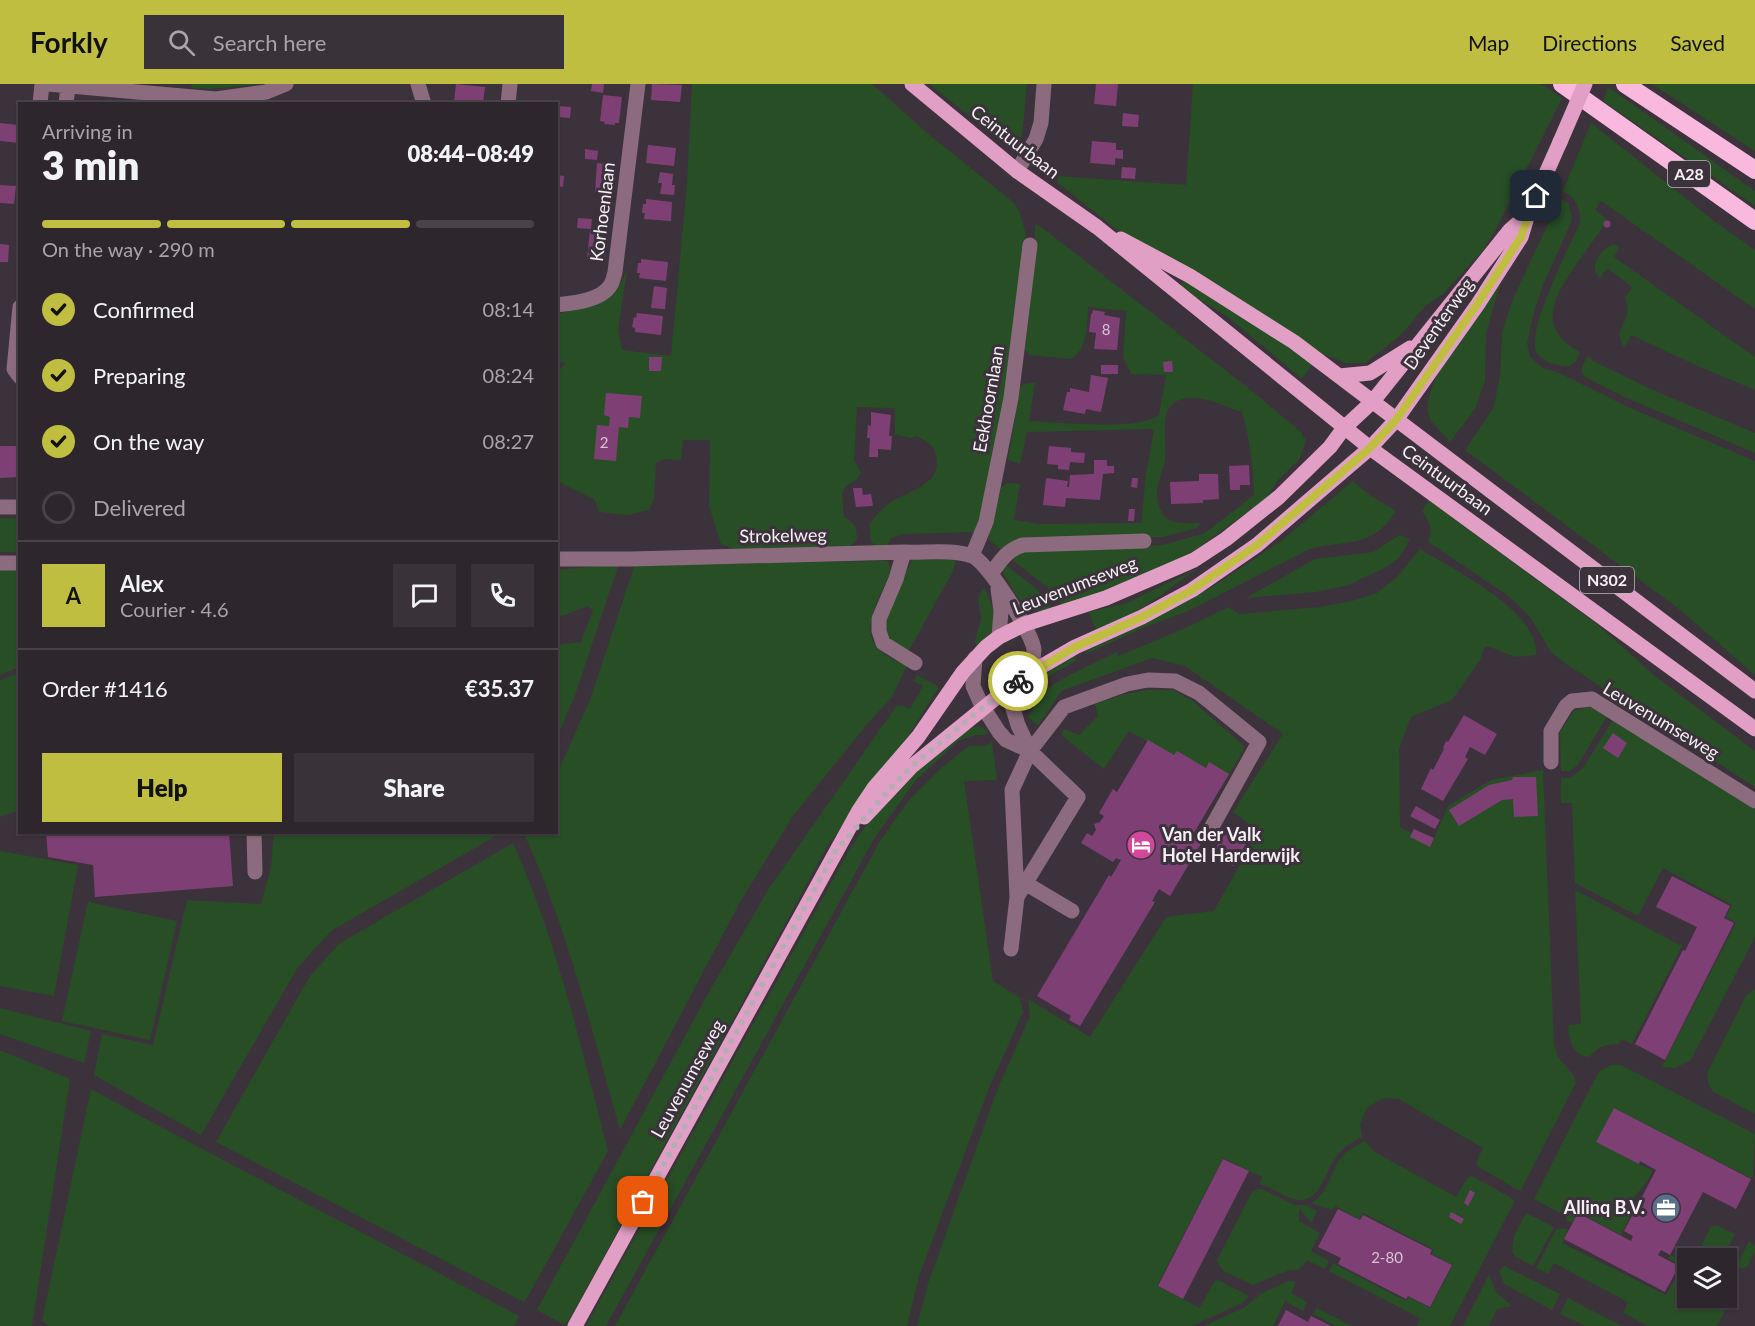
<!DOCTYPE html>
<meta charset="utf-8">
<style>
:root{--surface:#2d262c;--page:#393238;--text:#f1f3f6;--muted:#a7a5a9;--line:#484348;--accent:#c0be41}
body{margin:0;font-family:Lato,sans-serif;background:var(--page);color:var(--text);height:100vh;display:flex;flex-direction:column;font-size:22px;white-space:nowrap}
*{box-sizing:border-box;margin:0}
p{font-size:20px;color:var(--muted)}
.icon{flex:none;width:33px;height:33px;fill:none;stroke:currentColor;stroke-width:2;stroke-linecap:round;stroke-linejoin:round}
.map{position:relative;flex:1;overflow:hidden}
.sheet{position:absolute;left:18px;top:18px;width:540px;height:732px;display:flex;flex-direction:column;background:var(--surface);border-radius:0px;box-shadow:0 2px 4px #0004,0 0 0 2px var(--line)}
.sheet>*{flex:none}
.controls{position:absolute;left:1677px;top:1164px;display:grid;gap:12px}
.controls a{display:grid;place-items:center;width:60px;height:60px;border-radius:0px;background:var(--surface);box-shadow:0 2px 4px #0004,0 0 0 2px var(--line);font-size:30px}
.pin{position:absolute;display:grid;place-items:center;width:51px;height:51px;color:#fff;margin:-26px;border-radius:12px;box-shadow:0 3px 9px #0006}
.courier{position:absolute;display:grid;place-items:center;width:60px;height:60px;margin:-30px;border:4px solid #c0be41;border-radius:50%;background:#fff;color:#222;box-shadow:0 2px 8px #0007}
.head em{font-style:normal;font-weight:800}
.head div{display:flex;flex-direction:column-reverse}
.head{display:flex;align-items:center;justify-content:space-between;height:102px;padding:0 24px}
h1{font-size:39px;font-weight:800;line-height:45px}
.bar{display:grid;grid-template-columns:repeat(4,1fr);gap:9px 6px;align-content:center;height:72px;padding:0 24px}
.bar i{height:8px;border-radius:4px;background:var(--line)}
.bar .on{background:var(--accent)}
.bar p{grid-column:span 4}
.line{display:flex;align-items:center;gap:15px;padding:0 24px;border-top:2px solid var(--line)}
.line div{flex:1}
.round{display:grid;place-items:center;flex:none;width:63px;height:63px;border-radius:0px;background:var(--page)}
ol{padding:0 24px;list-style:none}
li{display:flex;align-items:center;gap:18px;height:66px}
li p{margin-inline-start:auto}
li .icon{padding:6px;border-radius:50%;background:var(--accent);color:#111;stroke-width:4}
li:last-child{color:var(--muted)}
li i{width:33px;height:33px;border:3px solid var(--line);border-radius:50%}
.primary-button{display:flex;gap:12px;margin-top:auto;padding:12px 24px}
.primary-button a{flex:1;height:69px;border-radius:0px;background:var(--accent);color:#111;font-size:24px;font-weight:800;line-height:69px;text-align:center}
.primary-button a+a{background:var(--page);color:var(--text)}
header{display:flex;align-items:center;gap:36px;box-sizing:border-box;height:84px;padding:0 30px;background:var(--accent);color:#111}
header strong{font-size:28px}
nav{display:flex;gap:33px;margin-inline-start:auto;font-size:21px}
.search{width:420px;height:54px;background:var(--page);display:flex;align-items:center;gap:15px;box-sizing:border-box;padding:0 21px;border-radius:0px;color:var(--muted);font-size:22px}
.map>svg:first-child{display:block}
.green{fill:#284e26}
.building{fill:#7e4074}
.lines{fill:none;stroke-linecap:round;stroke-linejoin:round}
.minor{stroke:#8c6b7e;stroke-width:15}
.major{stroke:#e19fc6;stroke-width:15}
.highway{stroke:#f9b9df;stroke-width:18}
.major-bridge{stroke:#e19fc6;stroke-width:15}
.done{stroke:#b5adb4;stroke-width:6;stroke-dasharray:0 10.8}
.route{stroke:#c0be41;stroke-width:8}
.labels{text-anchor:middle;stroke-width:6;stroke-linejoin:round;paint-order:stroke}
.number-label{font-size:15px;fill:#d8c3d5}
.shield{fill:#3c323b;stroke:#beb6bd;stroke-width:1.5}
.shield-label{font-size:16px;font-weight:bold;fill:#f6eff5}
.street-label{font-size:18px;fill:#f6eff5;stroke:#3c323b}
.poi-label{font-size:18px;font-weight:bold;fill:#f6eff5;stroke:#3c323b;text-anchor:start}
</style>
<header>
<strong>Forkly</strong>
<div class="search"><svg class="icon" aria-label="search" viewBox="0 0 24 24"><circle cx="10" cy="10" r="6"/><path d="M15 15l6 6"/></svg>Search here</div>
<nav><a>Map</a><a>Directions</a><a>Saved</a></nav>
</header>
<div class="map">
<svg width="1755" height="1242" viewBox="0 0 1755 1242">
<rect width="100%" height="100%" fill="#3c323b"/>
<path class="green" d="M192 0H263L210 5 191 4Z
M692 0H872L932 53 1014 119 1020 129 1026 151C1014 251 1004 352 975 448L903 450 891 454 886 463H876L871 457 869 441C874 433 881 426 888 420 903 409 936 403 937 380 937 363 930 360 917 352L910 354 895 350V324L857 323 854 376 861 389C856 400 846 398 843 407 841 414 844 426 844 433 854 438 857 444 857 455L849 463 738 467 721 460 709 422 710 356H683L681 376 665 375 656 379 654 415 649 426 627 431 599 428 595 416 557 397 556 290 566 279 557 278V231L606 213 621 199 627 186 618 246 622 266 671 272 687 100Z
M929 0H1027L1022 52 1010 57 999 55Z
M1193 0H1541L1562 14 1496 145 1484 165 1444 209 1425 222 1401 251 1365 279H1347L1315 267 1116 145 1058 99V92L1186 101Z
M1652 0H1755V67Z
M1608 3 1755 107V122L1603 17Z
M1591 39 1718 140 1755 166V225L1601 117 1595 126 1608 136C1598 150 1588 164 1578 178 1555 211 1534 243 1580 268L1576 278 1568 282C1558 282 1540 278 1536 267 1527 245 1569 163 1580 139 1581 125 1576 114 1563 107Z
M1560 114 1569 120 1572 136 1543 201 1534 228 1527 259 1530 273 1543 284 1559 289 1630 324 1755 377V591L1679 525 1465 366 1494 323 1500 291 1502 248 1513 215Z
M1035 141H1038L1053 152 1252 307 1302 349V352L1306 356 1299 376 1277 397 1268 413 1198 464 1155 489 1063 522 1047 503 1011 475 1016 468 1163 461 1205 449 1254 411C1253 383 1250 356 1242 328 1223 322 1195 306 1175 318 1159 327 1167 360 1165 375 1164 387 1156 398 1157 411 1157 417 1160 427 1164 432 1172 441 1189 439 1200 439L1197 444 1163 453 1087 455 1003 467 988 455 1001 404 1007 399 1020 400 1014 436 1039 440 1141 439 1146 391 1154 345 1027 348 1020 380 1008 376 1020 304C1023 298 1029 299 1035 299L1029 337C1055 338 1141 347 1159 331L1166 291 1131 290 1123 273 1126 227 1088 223C1087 242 1088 264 1071 275L1030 271 1025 265 1035 176Z
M1613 160 1620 163 1614 173 1755 273V306L1698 282 1631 251 1625 263 1622 261 1619 250C1625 236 1631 228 1625 214L1632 203 1607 184 1600 194C1587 183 1600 166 1613 160Z
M1503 189 1486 250 1485 297 1475 325 1450 358C1444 351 1433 341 1429 332 1418 301 1485 216 1503 189Z
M1185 195 1314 278 1302 295 1228 233 1179 203Z
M1588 272 1592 274 1591 276 1653 306 1755 349V369L1627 314 1585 293C1578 285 1584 280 1588 272Z
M1353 397 1370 411 1396 427C1372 465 1349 455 1310 465L1188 527 1145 543 1086 570 1084 566 1212 503 1280 458Z
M1429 416 1598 541 1655 592 1755 667V703L1566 580 1551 568 1530 533 1510 513 1428 458C1433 446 1430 438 1422 427Z
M0 434H19V468H0Z
M1400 451 1410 456 1398 475 1386 483 1349 501 1316 508 1246 514 1315 475 1373 468Z
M1420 465C1453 485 1540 528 1536 571L1515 573 1488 562 1484 564 1480 576 1452 616 1411 633 1399 665 1400 743 1432 760 1448 722 1491 696 1543 686 1554 960 1558 973 1574 992 1576 999 1521 1106H1518L1477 1082 1476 1079 1483 1064 1399 1015 1390 1014 1381 1015 1367 1024 1360 1040 1362 1053C1352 1058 1344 1063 1336 1073 1325 1087 1321 1118 1298 1116 1287 1115 1274 1105 1263 1101L1260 1100 1262 1093 1223 1074 1157 1202 1200 1224 1214 1198 1218 1196 1249 1212 1242 1219 1192 1242H917L928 1200 996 1009 1030 932 1028 915 1090 953 1166 833 1214 827 1259 747 1233 728 1283 650 1185 582 1152 574 1061 607 1038 642 1028 633C1034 626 1034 618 1039 612 1049 599 1101 576 1117 568L1118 572C1156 557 1193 541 1229 523L1239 530 1320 523 1352 517 1377 509 1397 493Z
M956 475 953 487 908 568 887 553 885 538 887 530 912 476Z
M888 477 891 486C874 529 848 560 907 581L892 613 868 639 793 732 740 818 620 1046C592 947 568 846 525 752L529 749 556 748 557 690 590 616 635 480Z
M619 480 575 611 557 653V561L581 558 593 526 588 522 565 531 557 532V486Z
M1005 480 1038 506 1053 525C1048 526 1043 528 1038 527 1021 526 1010 499 1002 487Z
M1196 485 1160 512 1132 530 1096 546 1089 528 1127 519Z
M0 486H20L19 583 0 591Z
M983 504 986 506 994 527 993 550 978 566 975 557 981 535 978 515Z
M1074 572 1076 577 1034 600 1028 610 1024 622 1020 623C1017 595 1053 584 1074 572Z
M19 589V726L0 733V596Z
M917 591 939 603 903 660 827 763 572 1231 565 1241 537 1226 705 915 768 806 897 621 899 622 901 621 910 625 923 602 914 597Z
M1148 606H1173L1193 617 1245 663 1225 698 1177 668 1173 672 1129 647 1104 685 1061 651 1064 645 1079 651 1098 632 1095 620 1125 610Z
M1589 623 1608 631 1577 682 1569 687H1561L1560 648 1574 627Z
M1614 634 1755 722V853L1691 976 1675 984 1662 983 1736 839 1726 833 1732 821 1663 784 1638 832 1575 799 1572 719H1561V694H1570L1583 684Z
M978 642 988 647 986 651H975L958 657 915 697 875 753 606 1242H586L847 770C857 755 867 738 879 725 901 699 947 651 978 642Z
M992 658 997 696 964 697 993 897 1020 914 1023 928 989 1004 919 1192 907 1242H615L880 757 909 716 940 685 969 662H985Z
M274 749H501L331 847 298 883 201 1051 94 991 102 950 153 961 187 816 261 820 271 783Z
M513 759C557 857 581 963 608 1067L530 1209 524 1218 216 1058 310 892 340 859Z
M0 767 78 781 54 912 0 902Z
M1575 806 1682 862 1632 960 1621 955 1618 960C1605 960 1598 963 1589 973 1572 972 1569 955 1568 941L1581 940Z
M88 818 177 837 150 956 62 937Z
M1755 905V1030L1714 1008 1709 1002 1707 989 1747 910Z
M0 924 91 947 84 979 0 950Z
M0 966 70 995 32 1242H0Z
M1611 981H1621L1755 1050 1753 1095 1614 1024 1596 1058 1653 1087 1646 1099 1635 1112 1632 1129 1621 1151 1578 1128 1572 1139 1566 1136 1567 1133 1534 1115 1598 989 1601 986Z
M91 1005C233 1083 377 1155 519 1232L514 1242H49L42 1237Z
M1365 1057 1375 1068 1456 1113 1468 1093 1472 1092 1513 1115 1514 1118 1450 1242H1417L1420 1234 1329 1187 1333 1179 1406 1217 1409 1213 1430 1224 1453 1181 1432 1170 1433 1165 1363 1129 1359 1135 1335 1122 1332 1126 1311 1119C1326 1112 1330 1092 1338 1078 1345 1068 1354 1062 1365 1057Z
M1258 1105H1262L1295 1121H1306L1317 1127 1311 1139 1299 1124V1137L1320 1149 1311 1167 1329 1177 1325 1185 1307 1176 1300 1185 1289 1186 1253 1201 1222 1186 1217 1177 1218 1174 1252 1108Z
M1526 1129 1554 1143 1533 1182 1516 1173 1512 1168 1514 1152Z
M1714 1142H1718L1735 1150 1722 1174 1705 1167 1702 1161 1710 1144Z
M1557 1144 1560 1146 1562 1144 1568 1146 1562 1159 1666 1211 1682 1183 1668 1174 1671 1171 1687 1179 1688 1214H1726L1727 1197 1737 1203 1717 1242H1648L1623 1229 1628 1218 1554 1179 1548 1190 1536 1184Z
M1749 1157 1755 1162V1168L1747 1183 1740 1185 1736 1183Z
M1504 1182 1560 1210 1552 1226 1504 1200 1499 1187Z
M1489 1191 1496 1208 1512 1222 1497 1225 1489 1242H1463Z
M1289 1197 1296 1198 1291 1209 1307 1218 1303 1227 1285 1217 1273 1242H1204L1245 1223 1262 1209Z
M1568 1214 1622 1242H1585L1560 1230Z
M1317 1224 1352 1242H1336L1313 1230Z"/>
<path class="building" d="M456 0 485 3 483 20 454 17Z
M592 0H604L603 9 591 7Z
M652 0 682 1 680 18 651 16Z
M1096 0H1118L1116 22 1094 20Z
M603 11 622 13 619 39H615V41L604 40 605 38 600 37Z
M558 22 571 23 570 34 557 33Z
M1123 29 1139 31 1138 43 1122 42Z
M0 39 20 41V59L0 57Z
M1092 57 1116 59V66H1123V75L1115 74V81L1090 79Z
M648 61 676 64 674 82 646 79Z
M585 65 598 67 597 76 585 75Z
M597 79 615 81 612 110 595 108Z
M1122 83 1136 84 1135 95 1121 94Z
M660 88 673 90 672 101H675L674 111 660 110 662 99H658Z
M556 91 564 92 563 103 556 102Z
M0 101 16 102 14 120 0 119Z
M646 115 672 118 671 137 644 135 645 129H642L643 120H646Z
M578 134 592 135 591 145 577 144Z
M1603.5 140a3.5 3.5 0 1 1 7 0a3.5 3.5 0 1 1-7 0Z
M590 146 608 149 605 177 587 175Z
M0 160 9 161 8 178H0Z
M641 175 668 178 666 197 639 194 640 189H637L638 179H641Z
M654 202 667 204 665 225 651 224Z
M1093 226 1105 228 1104 231 1120 234 1117 266 1094 265 1096 249 1089 248 1091 230H1092Z
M637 229 663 232 661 251 635 248V244L632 243 634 233 636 234Z
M649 273H662L661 287H649Z
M1172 277 1173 288H1164L1163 278Z
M1101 281H1118V290H1101Z
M1091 291 1108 294 1101 328 1086 325 1085 330 1063 326 1067 308H1070V304L1089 308Z
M606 309 642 312 640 334 629 333 628 344 619 343 616 377 594 375 597 341 609 342 610 333 604 331Z
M871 328 891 331 889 352H892L891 366 878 365V373H869L870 354H867L868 341 871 342Z
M0 362H20V393L0 394Z
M1049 362 1071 364V368L1085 369 1084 379 1070 378 1069 386 1058 385V381L1047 380Z
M1094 376H1107V382H1114V389L1103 390 1100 416 1066 414 1065 423 1043 421 1046 394 1068 397 1067 403H1069L1070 391 1094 390Z
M1249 381 1250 401H1240V406H1230L1229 382Z
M1199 390H1218L1219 415 1203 416V419L1171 420 1170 398 1199 397Z
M1132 394H1138L1137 404 1131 403Z
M853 404H862L863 411 871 410 873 422 856 423Z
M1129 425H1135L1134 437H1128Z
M1464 631 1497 650 1485 671 1470 663 1465 673 1468 675 1443 717 1421 705 1431 684 1433 686 1444 665 1443 664 1446 657 1448 658Z
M1613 649 1627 659 1618 674 1603 664Z
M1148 656 1174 671 1177 667 1206 684 1209 678 1229 690 1192 752 1202 758 1170 812 1159 805 1152 817 1155 818 1080 942 1069 936 1071 932 1037 912 1109 791 1111 793 1121 776 1116 774 1113 778 1081 759 1087 749 1092 752 1096 746 1094 740 1100 738 1104 732 1099 729 1113 705 1117 708Z
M1513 693H1536L1538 732 1514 733 1513 715 1502 716 1459 742 1449 726 1489 701 1512 696Z
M1416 722 1440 736 1435 745 1410 732Z
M1414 745 1434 754 1430 763 1410 753Z
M46 748H229L233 802 95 813 93 781 48 773Z
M1225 748 1246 760 1233 782 1212 770Z
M1672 792 1730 822 1724 834 1734 839 1665 976 1635 960 1683 866 1685 867 1697 843 1656 823Z
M1614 1024 1751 1095 1736 1125 1703 1108 1670 1171 1661 1166 1658 1171 1679 1182 1665 1208 1564 1155 1578 1129 1631 1157 1633 1152 1624 1147 1656 1086 1640 1077 1639 1080 1596 1058Z
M1223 1075 1249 1087 1183 1215 1158 1202Z
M1470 1106 1475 1109 1468 1122 1464 1119Z
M1338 1125 1360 1136 1363 1131 1432 1166 1430 1170 1452 1181 1430 1223 1408 1212 1406 1215 1338 1180 1341 1174 1318 1163Z
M1451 1128 1464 1135 1461 1140 1449 1133Z
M1286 1226 1308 1238 1311 1232 1331 1242H1278Z"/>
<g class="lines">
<path class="minor" d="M48 0 216 15 266 8 286 0
M418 0 424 20
M40 20 42 0
M66 20 68 2
M508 20 510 0
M1017 87 1036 55 1041 39 1044 0
M556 221C573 219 600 217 610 202 613 198 614 192 615 188L638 0
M20 223 14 285 20 293
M0 423H20
M904 468 896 495 879 535V547L883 559 915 579
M972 472 986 438 1011 314 1030 161
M556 475H631L904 468C925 469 952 465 972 472 987 477 1033 550 1034 566 1034 576 1029 584 1025 592
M0 479H20
M991 490C1001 476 1007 466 1023 461L1144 457
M998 505 1001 527 999 553
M975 574 973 602 981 620 999 648 1006 656 1030 667 1078 713 1017 813
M1007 605 1018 641 1030 667
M1551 678V647L1566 622 1572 617 1592 615 1755 717
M254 748 255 788
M1025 799 1072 827
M1011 865 1017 813 1012 706 1030 667 1064 623 1127 600 1148 596 1175 597 1199 609 1259 658 1209 748"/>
<path class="major" d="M912 0 1017 87 1097 143 1370 364 1755 645
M1121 155 1190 192 1294 258 1755 607
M1339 292 1370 289 1410 264
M864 733 911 683 1007 605 1025 592 1075 563 1142 533 1192 506 1257 461 1370 364 1396 336 1478 220 1521 153 1528 130 1560 58
M575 1242 858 728 874 704 918 653 963 588 986 563 999 553 1025 540 1106 514 1194 476 1226 455 1279 413 1330 363 1344 344 1373 317 1510 146 1528 130"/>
<path class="highway" d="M1562 0 1755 137
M1625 0 1755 86"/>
<path class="major-bridge" d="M1560 58 1585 0"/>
</g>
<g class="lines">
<path class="done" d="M643 1118 835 768 887 708 911 683 972 632 1018 597"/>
<path class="route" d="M1018 597 1075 563 1142 533 1192 506 1257 461 1370 364 1396 336 1478 219 1521 153 1536 112"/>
</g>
<defs>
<g id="hotel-disc" transform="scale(1.5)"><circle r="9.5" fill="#d1479c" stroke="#3c323b"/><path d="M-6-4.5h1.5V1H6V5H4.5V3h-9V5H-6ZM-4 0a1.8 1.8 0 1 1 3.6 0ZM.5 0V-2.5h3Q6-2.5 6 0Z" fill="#fff"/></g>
<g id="office-disc" transform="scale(1.5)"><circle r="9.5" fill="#5c6f8a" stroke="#3c323b"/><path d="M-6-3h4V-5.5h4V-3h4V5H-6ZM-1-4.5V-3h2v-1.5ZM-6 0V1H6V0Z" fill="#fff"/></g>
</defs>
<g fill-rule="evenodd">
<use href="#hotel-disc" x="1141" y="761"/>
<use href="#office-disc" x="1666" y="1124"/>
</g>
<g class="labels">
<g class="number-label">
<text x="1106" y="251">8</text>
<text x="604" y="364">2</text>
<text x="1387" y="1179">2-80</text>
</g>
<g class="shield">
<rect x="1668" y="77" width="42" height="26" rx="4.5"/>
<rect x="1580" y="483" width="54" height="26" rx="4.5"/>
</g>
<g class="shield-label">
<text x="1689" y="96">A28</text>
<text x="1607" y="502">N302</text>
</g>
<g class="street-label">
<text transform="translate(1015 58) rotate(38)" y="6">Ceintuurbaan</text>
<text transform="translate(603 128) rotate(-83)" y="6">Korhoenlaan</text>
<text transform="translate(1439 240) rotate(-55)" y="6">Deventerweg</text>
<text transform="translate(989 315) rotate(-80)" y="6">Eekhoornlaan</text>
<text transform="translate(1447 396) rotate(36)" y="6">Ceintuurbaan</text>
<text transform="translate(783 452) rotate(-1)" y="6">Strokelweg</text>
<text transform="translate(1075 502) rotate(-21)" y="6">Leuvenumseweg</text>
<text transform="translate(1661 637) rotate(31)" y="6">Leuvenumseweg</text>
<text transform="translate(688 995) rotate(-61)" y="6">Leuvenumseweg</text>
</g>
<g class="poi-label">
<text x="1162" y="757">Van der Valk<tspan x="1162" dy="21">Hotel Harderwijk</tspan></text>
<text x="1645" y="1130" text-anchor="end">Allinq B.V.</text>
</g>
</g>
</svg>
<div class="controls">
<a><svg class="icon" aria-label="layers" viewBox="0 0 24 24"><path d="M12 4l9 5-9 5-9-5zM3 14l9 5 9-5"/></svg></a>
</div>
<div class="pin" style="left:643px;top:1118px;background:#ea580c"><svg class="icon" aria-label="bag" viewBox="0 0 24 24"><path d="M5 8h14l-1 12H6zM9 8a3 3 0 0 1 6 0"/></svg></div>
<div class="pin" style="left:1536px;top:112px;background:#1f2937"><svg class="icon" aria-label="home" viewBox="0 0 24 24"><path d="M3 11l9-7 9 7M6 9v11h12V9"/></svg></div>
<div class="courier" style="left:1018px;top:597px"><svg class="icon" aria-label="bike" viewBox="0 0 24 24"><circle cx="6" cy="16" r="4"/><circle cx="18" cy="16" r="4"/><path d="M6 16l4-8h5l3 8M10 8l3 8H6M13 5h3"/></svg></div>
<section class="sheet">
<div class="head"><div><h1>3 min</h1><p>Arriving in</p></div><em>08:44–08:49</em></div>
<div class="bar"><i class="on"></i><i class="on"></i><i class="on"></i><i></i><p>On the way · 290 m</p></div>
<ol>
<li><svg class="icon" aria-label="check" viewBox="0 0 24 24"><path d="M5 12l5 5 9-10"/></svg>Confirmed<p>08:14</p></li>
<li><svg class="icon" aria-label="check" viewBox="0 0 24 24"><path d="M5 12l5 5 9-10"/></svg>Preparing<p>08:24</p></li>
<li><svg class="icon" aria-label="check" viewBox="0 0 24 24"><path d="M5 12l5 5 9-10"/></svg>On the way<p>08:27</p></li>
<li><i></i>Delivered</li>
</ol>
<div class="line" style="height:108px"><b class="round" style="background:var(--accent);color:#111">A</b><div><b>Alex</b><p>Courier · 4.6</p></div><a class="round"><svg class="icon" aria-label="chat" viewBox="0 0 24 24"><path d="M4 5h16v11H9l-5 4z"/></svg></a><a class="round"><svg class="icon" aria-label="phone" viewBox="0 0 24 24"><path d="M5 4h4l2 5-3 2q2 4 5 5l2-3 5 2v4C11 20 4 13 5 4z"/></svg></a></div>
<div class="line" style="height:78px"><div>Order #1416</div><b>€35.37</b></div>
<div class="primary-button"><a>Help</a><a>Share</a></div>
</section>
</div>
